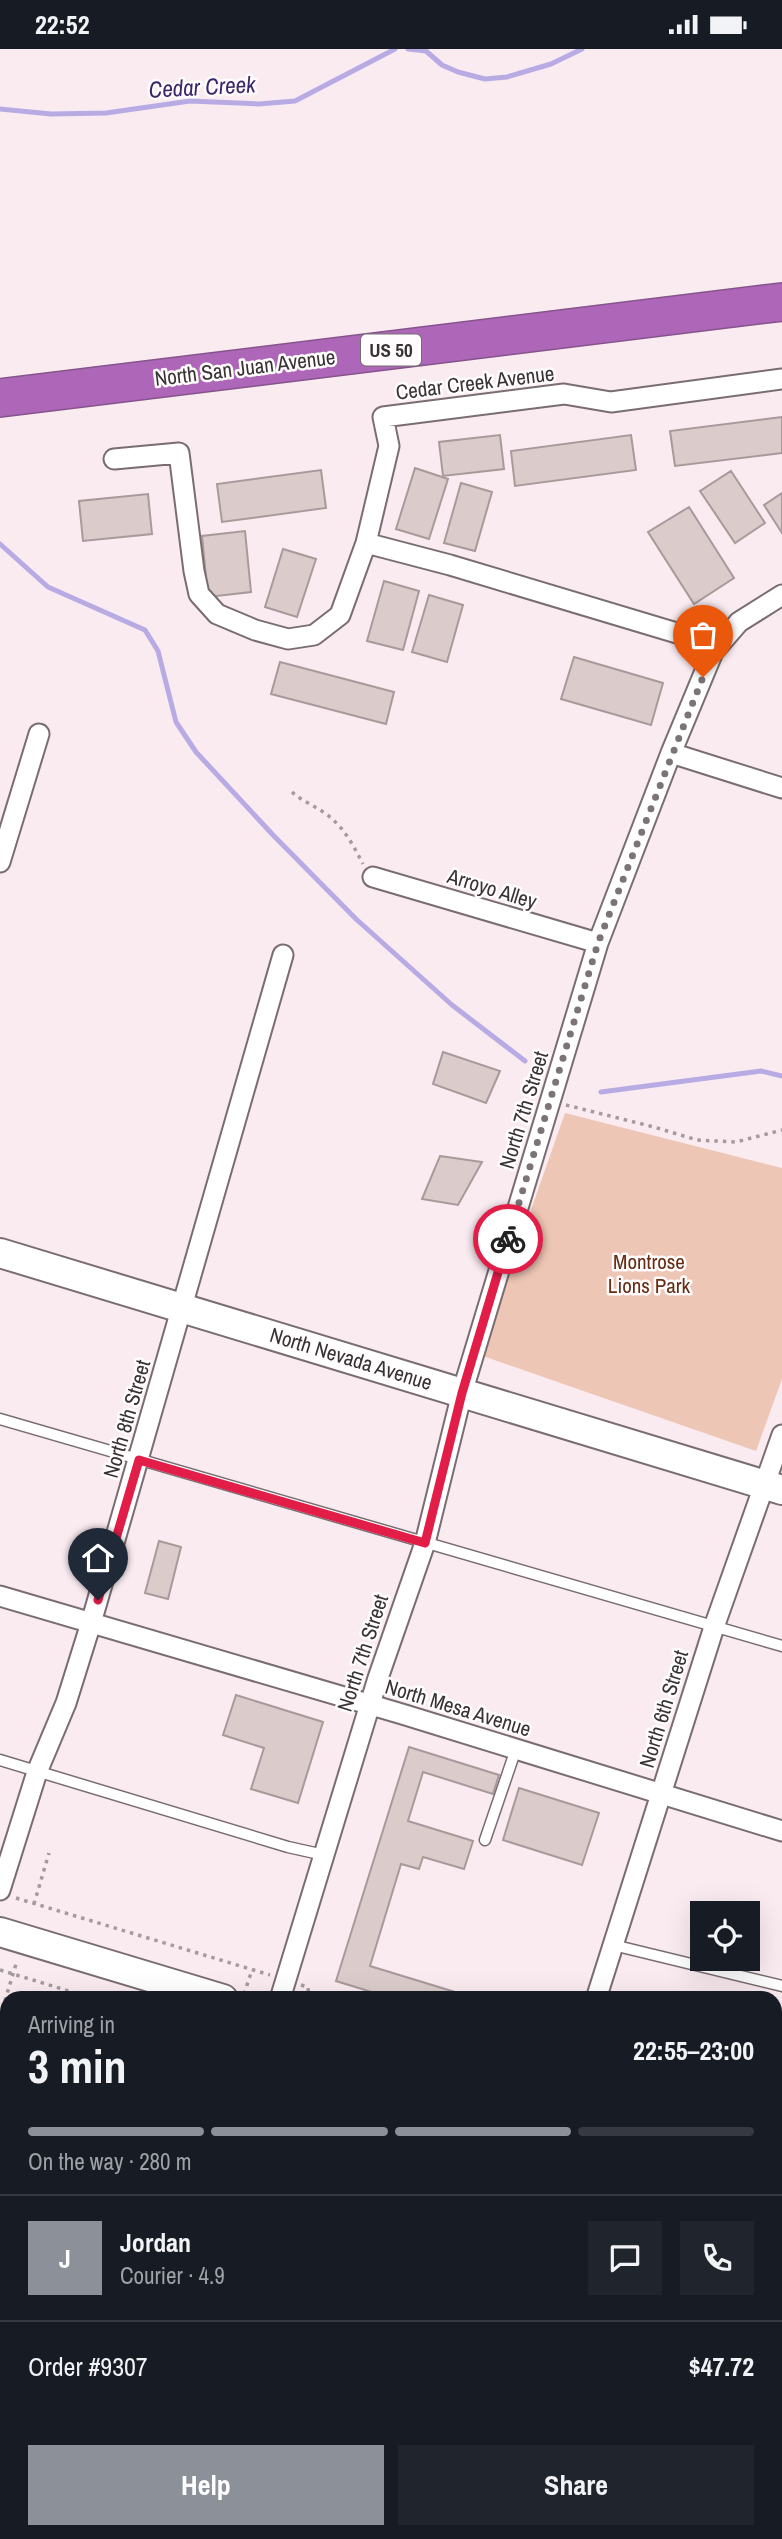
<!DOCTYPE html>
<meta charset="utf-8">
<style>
:root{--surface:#171b24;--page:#20242c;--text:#f1f3f6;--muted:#9ea1a6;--line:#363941;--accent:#8c9099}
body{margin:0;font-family:"Archivo Narrow",sans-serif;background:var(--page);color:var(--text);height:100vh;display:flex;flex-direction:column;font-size:26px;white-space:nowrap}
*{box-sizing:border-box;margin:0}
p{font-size:23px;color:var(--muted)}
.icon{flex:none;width:38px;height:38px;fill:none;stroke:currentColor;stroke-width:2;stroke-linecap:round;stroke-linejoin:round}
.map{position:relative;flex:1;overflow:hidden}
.side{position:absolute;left:0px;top:1942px;width:782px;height:548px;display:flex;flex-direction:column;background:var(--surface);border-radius:21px 21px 0 0;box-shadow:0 7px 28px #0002}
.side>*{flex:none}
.controls{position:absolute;left:690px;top:1852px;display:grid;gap:14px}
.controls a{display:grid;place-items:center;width:70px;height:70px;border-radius:0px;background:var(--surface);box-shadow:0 7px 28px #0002;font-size:35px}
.pin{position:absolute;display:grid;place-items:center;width:60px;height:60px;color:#fff;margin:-72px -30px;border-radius:50% 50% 50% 0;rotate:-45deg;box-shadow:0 0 7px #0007}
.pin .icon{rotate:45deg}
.courier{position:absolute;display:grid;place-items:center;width:70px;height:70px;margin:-35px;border:5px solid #e11d48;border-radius:50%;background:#fff;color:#222;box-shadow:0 2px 9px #0007}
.summary em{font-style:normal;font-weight:800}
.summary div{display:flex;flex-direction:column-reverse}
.summary{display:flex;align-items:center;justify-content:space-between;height:119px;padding:0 28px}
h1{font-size:46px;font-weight:800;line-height:52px}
.bar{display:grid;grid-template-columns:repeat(4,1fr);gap:10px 7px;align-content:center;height:84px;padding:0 28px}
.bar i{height:9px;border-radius:5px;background:var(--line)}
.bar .selected{background:var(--accent)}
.bar p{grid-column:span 4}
.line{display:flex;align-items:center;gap:18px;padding:0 28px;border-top:2px solid var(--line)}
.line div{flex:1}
.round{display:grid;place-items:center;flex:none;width:74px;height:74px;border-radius:0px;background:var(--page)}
.primary-button{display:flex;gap:14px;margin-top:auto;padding:14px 28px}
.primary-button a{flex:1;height:80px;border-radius:0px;background:var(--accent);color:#fff;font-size:28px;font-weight:800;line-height:80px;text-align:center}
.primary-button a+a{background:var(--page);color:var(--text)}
.status{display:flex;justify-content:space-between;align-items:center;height:49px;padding:0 35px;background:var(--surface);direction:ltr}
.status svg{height:19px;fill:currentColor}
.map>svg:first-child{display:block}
.green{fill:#eec6b5}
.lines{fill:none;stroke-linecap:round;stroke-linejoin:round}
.stream{stroke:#b8abe4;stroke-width:5}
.building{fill:#dbcbcb;stroke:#a9999a;stroke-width:2}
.lane-casing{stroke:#796d72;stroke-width:13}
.street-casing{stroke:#796d72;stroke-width:23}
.secondary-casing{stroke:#796d72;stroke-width:32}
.highway-casing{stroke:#85548b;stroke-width:40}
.path{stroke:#a59a9f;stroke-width:3.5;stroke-dasharray:3.5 5;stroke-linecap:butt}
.lane{stroke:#fff;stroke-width:10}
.street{stroke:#fff;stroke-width:19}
.secondary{stroke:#fff;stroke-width:28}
.highway{stroke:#ae66b9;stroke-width:37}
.done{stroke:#7c7377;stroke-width:7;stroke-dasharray:0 12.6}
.route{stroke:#e11d48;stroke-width:9}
.labels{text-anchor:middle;stroke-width:5;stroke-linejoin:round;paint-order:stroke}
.shield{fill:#fffcfd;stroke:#746f71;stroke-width:2}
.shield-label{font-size:19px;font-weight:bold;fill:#383235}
.street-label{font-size:21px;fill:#383235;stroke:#fffcfd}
.park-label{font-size:21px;fill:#652d12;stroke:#fffcfd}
.water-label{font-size:23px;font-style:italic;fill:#3b2668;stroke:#fffcfd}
</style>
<div class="status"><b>22:52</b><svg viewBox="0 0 49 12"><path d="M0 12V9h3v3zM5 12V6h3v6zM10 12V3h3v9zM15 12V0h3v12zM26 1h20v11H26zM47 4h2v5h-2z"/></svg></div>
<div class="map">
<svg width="782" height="2490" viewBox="0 0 782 2490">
<rect width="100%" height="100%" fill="#faebf1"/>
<path class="green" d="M565 1064 782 1119V1330L756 1402 480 1306Z"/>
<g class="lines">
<path class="stream" d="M408 0 426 2 442 16 458 23 485 30 507 28 551 15 582 0
M0 60 51 65 106 64 190 52 259 55 295 52 395 0
M0 495 48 538 145 581 158 602 176 673 196 703 273 786 356 870 452 956 525 1012
M601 1043 761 1022 782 1027"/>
</g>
<path class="building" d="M782 368V404L675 417 670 382Z
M500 386 504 420 443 427 439 393Z
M631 386 636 421 515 437 511 402Z
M415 419 448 430 429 490 396 480Z
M321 421 326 459 222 473 217 435Z
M731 422 765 474 735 494 700 442Z
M461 434 492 443 475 502 444 494Z
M782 444V484L764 456Z
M148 445 152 485 83 492 79 452Z
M689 458 734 529 694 555 648 483Z
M245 482 251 543 208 548 202 487Z
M283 500 316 510 297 568 265 558Z
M384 532 419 542 403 601 367 592Z
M429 546 463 556 447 613 412 603Z
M574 608 663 634 651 676 561 650Z
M280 613 394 643 386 675 271 645Z
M443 1003 500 1022 486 1054 433 1035Z
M440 1107 482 1113 458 1156 422 1150Z
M159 1492 181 1498 168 1550 145 1544Z
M236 1646 323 1673 298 1754 251 1740 264 1699 223 1686Z
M409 1698 499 1726 493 1745 423 1723 408 1772 473 1792 464 1820 423 1808 419 1820 401 1815 370 1917 455 1943 453 1950H394L336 1932Z
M519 1739 599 1764 582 1816 503 1791Z
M42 2483H67L65 2490H40Z
M489 2483H685L683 2490H487Z"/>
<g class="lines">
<g class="lane-casing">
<path id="lane" d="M0 1370 782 1597
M0 1711 288 1798 324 1806
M485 1791 516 1700
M613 1896 782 1937
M0 2052 7 2054
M0 2392 7 2394
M274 2490 276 2483"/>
</g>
<g class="street-casing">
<path id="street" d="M114 410 179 404 194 522 199 545 217 565 255 581 288 590 314 586 340 566 366 494
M713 603 680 585 450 516 366 494 389 397 383 368 564 345 611 353 782 330
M671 704 782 739
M0 813 39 685
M373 828 598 894
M0 1547 402 1665 782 1782
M0 1841 37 1723 66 1654 91 1574 283 906
M280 1950 378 1629 425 1494 462 1344 598 894 671 704 713 603 739 573 782 546
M596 1950 714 1578 782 1386
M0 2222 7 2224
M775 2394 782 2371
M775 2458 782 2459
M118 2490 120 2483
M432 2490 434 2483
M745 2490 747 2483"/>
</g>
<g class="secondary-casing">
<path id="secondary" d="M0 1204 782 1441
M0 1883 223 1950
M775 2117 782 2119"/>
</g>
<g class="highway-casing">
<path id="highway" d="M0 349 782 253"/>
</g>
<path class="path" d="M292 743C302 752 315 757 326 765 344 778 353 796 363 815
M566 1056 654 1078 697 1091 736 1093 782 1081
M16 1849 270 1926
M34 1855 49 1804
M0 1921 95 1950
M301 1936 308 1938 309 1950
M244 1945 252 1921
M0 1968 17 1912
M775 2078 782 2080
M0 2262 7 2264
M775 2262 782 2240
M80 2490 82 2483
M157 2490 159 2483
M393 2490 395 2483
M455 2490 457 2483
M705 2490 707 2483"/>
<use href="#lane" class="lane"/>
<use href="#street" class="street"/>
<use href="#secondary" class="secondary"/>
<use href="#highway" class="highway"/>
</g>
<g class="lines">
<path class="done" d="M508 1190 598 894 703 628"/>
<path class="route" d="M98 1551 139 1411 425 1494 462 1344 508 1190"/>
</g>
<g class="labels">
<rect class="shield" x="361" y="285.5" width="60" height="31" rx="5"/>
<g class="shield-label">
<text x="391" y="308">US 50</text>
</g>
<g class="street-label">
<text transform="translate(245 319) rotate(-7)" y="7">North San Juan Avenue</text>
<text transform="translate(475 334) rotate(-7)" y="7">Cedar Creek Avenue</text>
<text transform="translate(492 840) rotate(17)" y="7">Arroyo Alley</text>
<text transform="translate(524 1061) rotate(-73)" y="7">North 7th Street</text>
<text transform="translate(351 1310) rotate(17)" y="7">North Nevada Avenue</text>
<text transform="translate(127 1370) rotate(-74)" y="7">North 8th Street</text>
<text transform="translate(363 1604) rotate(-72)" y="7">North 7th Street</text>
<text transform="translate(458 1659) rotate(17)" y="7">North Mesa Avenue</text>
<text transform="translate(664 1660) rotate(-73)" y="7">North 6th Street</text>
</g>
<g class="park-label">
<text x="649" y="1220">Montrose<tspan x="649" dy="24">Lions Park</tspan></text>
</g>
<g class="water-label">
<text transform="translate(202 38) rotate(-3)" y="8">Cedar Creek</text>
</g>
</g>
</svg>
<div class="controls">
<a><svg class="icon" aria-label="locate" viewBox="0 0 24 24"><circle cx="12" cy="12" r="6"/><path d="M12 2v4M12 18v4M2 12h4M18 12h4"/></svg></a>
</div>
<div class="pin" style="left:703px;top:628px;background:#ea580c"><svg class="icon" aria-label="bag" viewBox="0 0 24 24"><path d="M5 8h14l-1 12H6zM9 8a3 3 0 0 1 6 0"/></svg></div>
<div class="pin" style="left:98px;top:1551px;background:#1f2937"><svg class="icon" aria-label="home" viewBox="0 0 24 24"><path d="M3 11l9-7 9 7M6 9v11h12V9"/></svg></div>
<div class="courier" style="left:508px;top:1190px"><svg class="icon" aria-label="bike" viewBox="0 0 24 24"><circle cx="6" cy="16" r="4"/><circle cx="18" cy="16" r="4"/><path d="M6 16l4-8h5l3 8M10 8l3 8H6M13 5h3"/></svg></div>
<section class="side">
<div class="summary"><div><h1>3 min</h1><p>Arriving in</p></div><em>22:55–23:00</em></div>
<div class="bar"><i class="selected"></i><i class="selected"></i><i class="selected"></i><i></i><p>On the way · 280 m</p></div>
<div class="line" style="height:126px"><b class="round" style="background:var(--accent);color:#fff">J</b><div><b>Jordan</b><p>Courier · 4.9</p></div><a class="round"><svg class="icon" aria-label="chat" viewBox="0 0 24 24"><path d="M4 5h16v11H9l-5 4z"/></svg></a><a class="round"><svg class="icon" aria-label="phone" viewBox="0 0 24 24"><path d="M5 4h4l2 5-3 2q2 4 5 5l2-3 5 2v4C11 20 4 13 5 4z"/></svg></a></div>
<div class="line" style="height:91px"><div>Order #9307</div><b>$47.72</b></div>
<div class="primary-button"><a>Help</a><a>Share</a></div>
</section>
</div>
